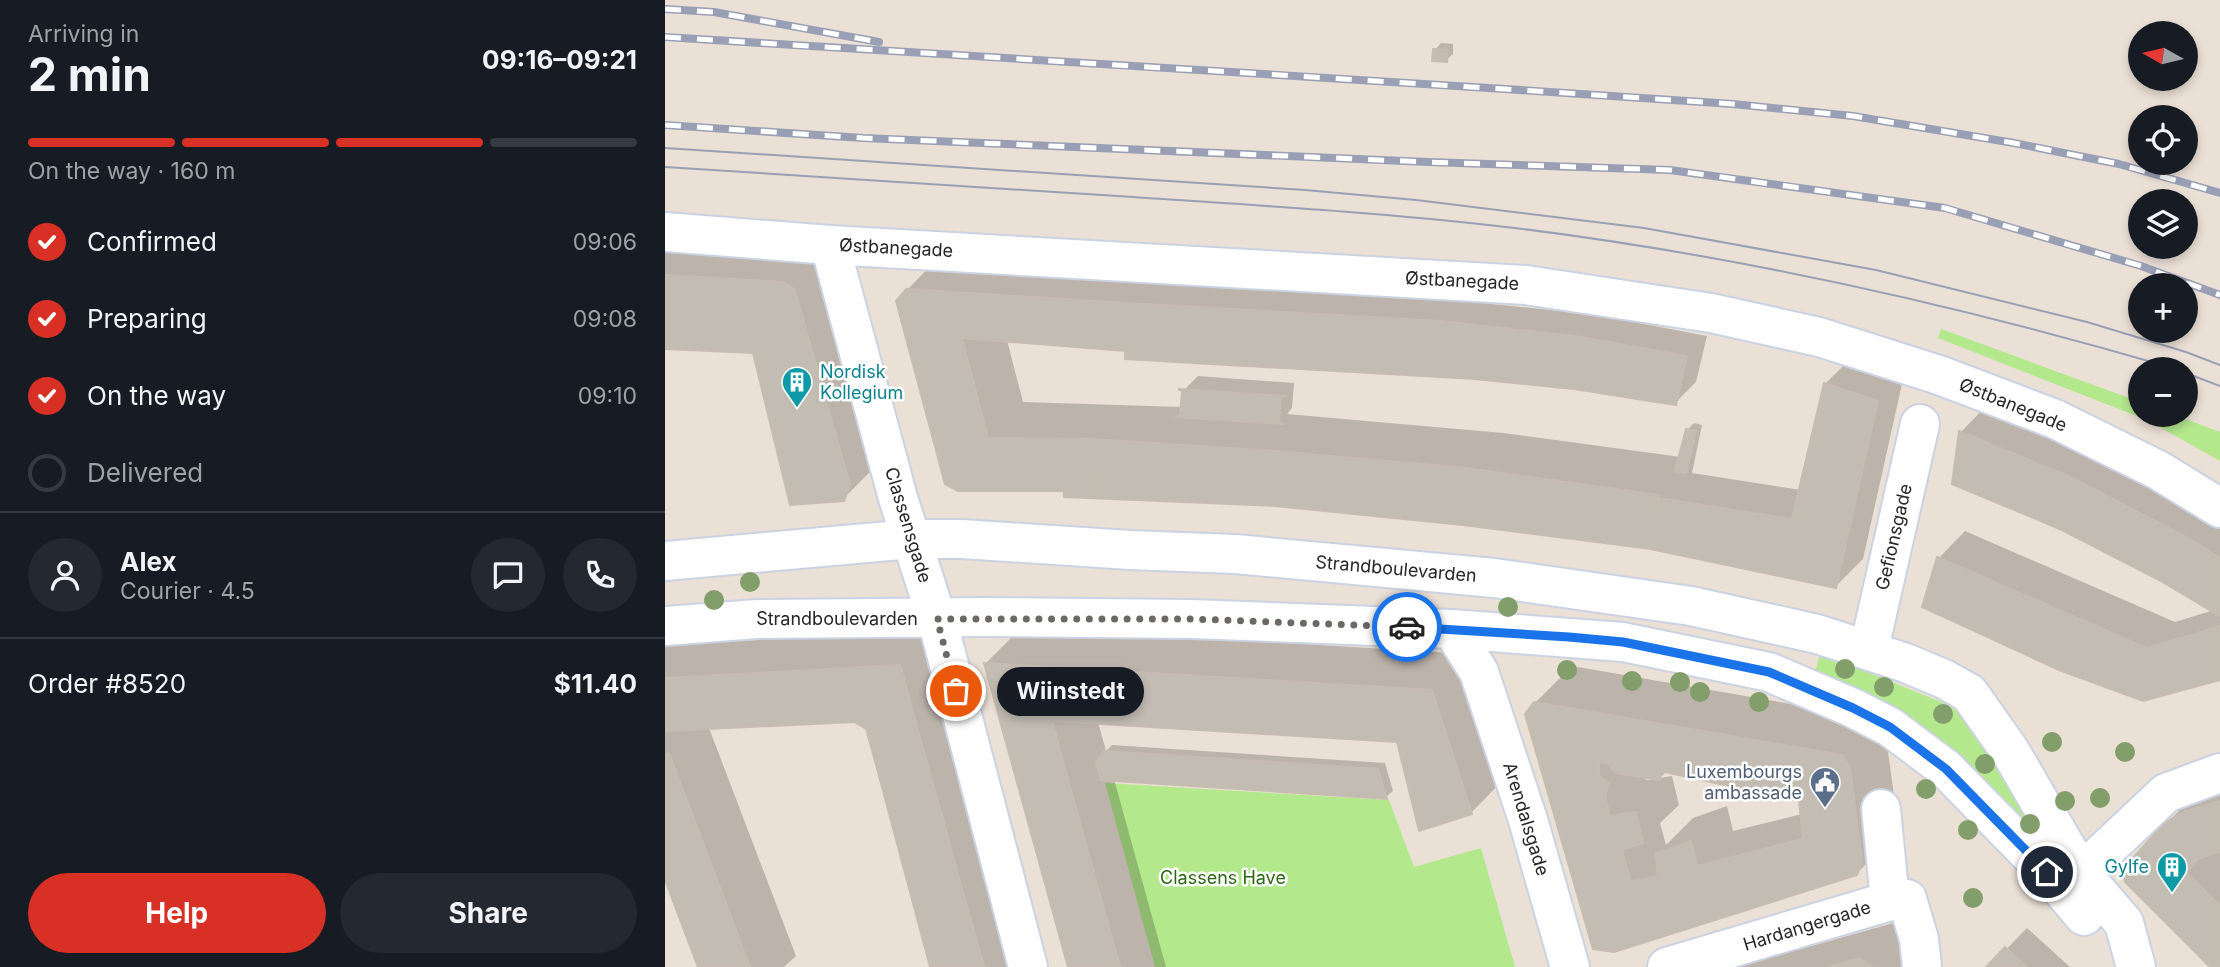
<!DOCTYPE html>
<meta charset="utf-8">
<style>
:root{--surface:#171b24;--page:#242831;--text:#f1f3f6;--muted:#9ea1a6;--line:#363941;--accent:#d93025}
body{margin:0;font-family:Inter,sans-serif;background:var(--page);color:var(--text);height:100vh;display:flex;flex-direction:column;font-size:26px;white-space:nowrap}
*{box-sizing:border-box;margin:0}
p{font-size:23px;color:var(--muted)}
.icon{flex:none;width:38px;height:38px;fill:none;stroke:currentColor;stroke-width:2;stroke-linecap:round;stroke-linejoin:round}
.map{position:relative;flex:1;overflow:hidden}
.drawer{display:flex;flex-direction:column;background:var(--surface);width:665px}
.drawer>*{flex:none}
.needle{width:46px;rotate:278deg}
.fabs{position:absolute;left:1463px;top:21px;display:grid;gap:14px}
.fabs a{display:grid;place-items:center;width:70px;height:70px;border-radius:50%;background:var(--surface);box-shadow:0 4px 10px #0003;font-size:35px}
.pin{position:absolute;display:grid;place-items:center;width:60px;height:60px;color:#fff;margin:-30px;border:4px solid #fff;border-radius:50%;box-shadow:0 2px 7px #0007}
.courier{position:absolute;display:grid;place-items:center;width:70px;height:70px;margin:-35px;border:5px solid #1a73e8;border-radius:50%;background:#fff;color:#222;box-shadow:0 2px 9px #0007}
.bubble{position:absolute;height:49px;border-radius:24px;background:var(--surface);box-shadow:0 4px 10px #0003;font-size:23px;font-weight:700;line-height:49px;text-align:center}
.summary em{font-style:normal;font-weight:700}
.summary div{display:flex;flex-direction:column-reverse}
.summary{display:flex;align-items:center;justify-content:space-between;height:119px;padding:0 28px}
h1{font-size:46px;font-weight:700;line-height:52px}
.bar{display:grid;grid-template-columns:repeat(4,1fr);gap:10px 7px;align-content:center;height:84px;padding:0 28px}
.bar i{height:9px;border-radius:5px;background:var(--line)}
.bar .on{background:var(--accent)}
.bar p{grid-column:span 4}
.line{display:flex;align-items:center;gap:18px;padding:0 28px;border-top:2px solid var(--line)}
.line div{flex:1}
.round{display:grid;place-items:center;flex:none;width:74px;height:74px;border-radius:37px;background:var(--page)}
ol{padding:0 28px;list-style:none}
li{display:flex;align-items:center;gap:21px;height:77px}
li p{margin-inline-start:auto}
li .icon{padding:7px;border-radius:50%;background:var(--accent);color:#fff;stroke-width:4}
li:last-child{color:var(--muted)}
li i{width:38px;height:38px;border:4px solid var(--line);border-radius:50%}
.cta{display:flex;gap:14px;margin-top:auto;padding:14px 28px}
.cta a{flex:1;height:80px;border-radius:42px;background:var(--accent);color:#fff;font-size:28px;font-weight:700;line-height:80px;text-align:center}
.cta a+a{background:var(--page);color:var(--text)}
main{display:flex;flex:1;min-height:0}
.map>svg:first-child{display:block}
.green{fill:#b4e88c}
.shadow{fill:#0003;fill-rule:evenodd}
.building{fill:#c2bcb3;stroke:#c6bcb0;stroke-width:2;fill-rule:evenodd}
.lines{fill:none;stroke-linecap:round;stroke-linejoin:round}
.minor-casing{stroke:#cbd2e2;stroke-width:42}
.minor{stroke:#fff;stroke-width:38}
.tram{stroke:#999fb4;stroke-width:2}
.rail-casing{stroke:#999fb4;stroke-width:8}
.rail{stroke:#fff;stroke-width:5;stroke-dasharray:16;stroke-linecap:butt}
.tree{fill:#829e6a}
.done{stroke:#6c6864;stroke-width:7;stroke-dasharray:0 12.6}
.route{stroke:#1a73e8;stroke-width:9}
.labels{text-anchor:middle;stroke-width:5;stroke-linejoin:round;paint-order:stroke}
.street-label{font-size:18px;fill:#272727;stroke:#fff}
.culture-label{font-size:18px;fill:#0d838f;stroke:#fff;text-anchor:start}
.service-label{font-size:18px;fill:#4e5e75;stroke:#fff;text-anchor:end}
.park-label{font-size:18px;fill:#2c6812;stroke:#fff}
</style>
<main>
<section class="drawer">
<div class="summary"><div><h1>2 min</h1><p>Arriving in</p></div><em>09:16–09:21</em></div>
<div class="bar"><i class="on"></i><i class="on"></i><i class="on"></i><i></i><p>On the way · 160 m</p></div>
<ol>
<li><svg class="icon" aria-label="check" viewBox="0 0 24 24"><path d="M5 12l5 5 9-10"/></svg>Confirmed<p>09:06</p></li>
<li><svg class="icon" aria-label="check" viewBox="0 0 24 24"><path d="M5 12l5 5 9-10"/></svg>Preparing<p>09:08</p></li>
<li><svg class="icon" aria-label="check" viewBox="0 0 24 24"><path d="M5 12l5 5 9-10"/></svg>On the way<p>09:10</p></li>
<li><i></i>Delivered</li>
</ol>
<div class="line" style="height:126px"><a class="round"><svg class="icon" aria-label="person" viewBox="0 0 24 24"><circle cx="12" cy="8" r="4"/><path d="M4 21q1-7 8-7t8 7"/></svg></a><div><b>Alex</b><p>Courier · 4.5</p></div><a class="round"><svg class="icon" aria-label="chat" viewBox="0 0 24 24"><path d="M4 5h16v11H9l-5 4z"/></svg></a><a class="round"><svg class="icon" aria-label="phone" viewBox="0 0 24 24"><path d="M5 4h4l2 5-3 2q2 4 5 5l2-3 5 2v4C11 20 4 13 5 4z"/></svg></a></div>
<div class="line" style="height:91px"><div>Order #8520</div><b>$11.40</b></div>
<div class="cta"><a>Help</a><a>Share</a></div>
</section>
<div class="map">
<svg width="1555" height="967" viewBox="0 0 1555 967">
<rect width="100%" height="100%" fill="#ebe0d6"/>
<path class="green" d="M1276 329 1475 402V415H1510L1555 432V461L1482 420 1273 338Z
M1155 653 1281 704 1299 715 1391 852 1148 681Z
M440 783 724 800 749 867 816 848 850 967H490Z"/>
<path class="shadow" d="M776 43 788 44V54L781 60 770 50Z
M0 237 156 247 215 462 178 499 89 351 0 347Z
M278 253 798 301 932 315 1042 336 1031 382 1010 403 910 387 462 347 460 349 342 340 358 402 517 407 519 390 533 376 629 383 627 408 622 414 838 433 1016 457 1022 430 1029 423 1037 425 1027 473 1136 490 1160 384 1187 357 1239 375 1198 559 1171 586 986 547 798 524 610 504 401 489 293 490 242 290Z
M1322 405 1555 515V678L1478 699 1274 558 1300 531 1510 622 1549 610 1495 578 1398 528 1289 483 1296 432Z
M357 627 803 654 842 776 806 813 733 740 433 722 441 751 447 745 720 763 728 791 721 797 449 779 501 967H405L321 663Z
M271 630 365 967H267L202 728 190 720 44 728 131 956 119 967H36L0 873V645Z
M907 666 1213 719 1220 730 1233 825 1228 837 1191 874 949 951 870 703ZM1002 771 1136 799 1137 814 1068 831 1062 806 1028 818 1001 845 995 823 1014 805 1007 776 995 778ZM980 776 992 779 981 780Z
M1555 777V967H1548L1501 824 1538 787Z
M1232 922 1247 967H1072Z
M1362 928 1405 967H1324Z"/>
<path class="building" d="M768 49 783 50 782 62 767 61Z
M0 275 119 282 130 290 185 485 179 501 125 505 88 353 0 349Z
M241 289 461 303 460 351 297 338 323 438 426 439 424 498 399 497V491H293L280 484 231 301Z
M461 303 776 321 910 336 1022 356 1011 405 909 389 810 379 460 359Z
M1159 383 1213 401 1171 588 985 549 993 498 1127 519Z
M513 389 620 396 616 398 614 422 619 424 510 417 515 415 517 391Z
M1021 429 1031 431 1021 473 1010 471Z
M1294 431 1401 475 1518 535 1555 558V616L1494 580 1397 530 1287 484Z
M426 439 609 451 801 468 994 495 985 549 798 525 610 506 424 498Z
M1272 557 1482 648 1555 626V680L1478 701 1394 670 1257 607Z
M319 663 767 690 807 814 754 831 732 742 387 721 455 967H403Z
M235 665 258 748 210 761 201 729 189 722 0 731V678Z
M869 702 1177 755 1185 767 1197 862 1192 875 949 952 928 949 860 714ZM934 762 942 763 951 773 995 780V771L1134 801 1138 839 1032 866 1026 841 990 854 993 876 966 882 957 850 978 843 971 812 945 816 940 796 944 784 934 775Z
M258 748 319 967H265L210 761Z
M439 751 713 769 722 799 436 780 431 762Z
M4 753 85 967H33L0 880V755Z
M1555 801V852L1533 859 1522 873 1555 906V967H1545L1460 882 1458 869 1499 823 1519 812Z
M1340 947 1362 967H1321Z
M1195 958 1207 967H1163Z"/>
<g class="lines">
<g class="minor-casing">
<path id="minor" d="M0 232 165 245 861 285 1046 313 1154 337 1274 375 1390 419 1493 470 1555 508
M165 245 233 498 272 619 363 967
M0 561 246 539H297L465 550 570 554 829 578 1026 606 1152 634 1241 663 1279 679 1304 693 1345 751 1416 873 1459 923 1471 967
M0 626 92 619 317 617 527 619 787 629 958 642 1104 672 1188 708 1225 727 1281 769 1382 872 1419 916
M787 629 814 672 863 820 905 967
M1204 649 1255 424
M1216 809 1225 901
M1416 873 1501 793 1555 773
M1002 967 1225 901 1242 899 1254 939 1257 967"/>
</g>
<use href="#minor" class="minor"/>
<path class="tram" d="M0 148 640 190 751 200 979 228 1211 270 1422 322 1521 352 1555 365
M0 167C156 177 312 187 468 197 598 206 729 213 858 229 1080 257 1297 306 1511 369
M1521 373 1555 386"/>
<g class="rail-casing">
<path id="rail" d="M0 9 49 12 214 42
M0 37 840 89 1068 104 1188 116 1349 143 1454 164 1555 193
M0 125 198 138 763 162 1005 170 1280 208 1476 266 1555 295"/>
</g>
<use href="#rail" class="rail"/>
</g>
<g class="tree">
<circle cx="85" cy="582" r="10"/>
<circle cx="49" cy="600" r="10"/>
<circle cx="843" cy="607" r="10"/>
<circle cx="1180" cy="669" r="10"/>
<circle cx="902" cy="670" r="10"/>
<circle cx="967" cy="681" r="10"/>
<circle cx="1015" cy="682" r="10"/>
<circle cx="1219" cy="687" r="10"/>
<circle cx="1035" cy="692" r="10"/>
<circle cx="1094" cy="702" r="10"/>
<circle cx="1278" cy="714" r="10"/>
<circle cx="1387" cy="742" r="10"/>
<circle cx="1460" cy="752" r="10"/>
<circle cx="1320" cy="764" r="10"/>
<circle cx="1261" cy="789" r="10"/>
<circle cx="1435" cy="798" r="10"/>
<circle cx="1400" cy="801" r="10"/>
<circle cx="1365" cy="824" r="10"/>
<circle cx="1303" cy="830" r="10"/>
<circle cx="1308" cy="898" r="10"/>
</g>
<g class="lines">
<path class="done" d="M291 691 272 619H527L742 627"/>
<path class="route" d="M742 627 904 637 958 642 1104 672 1188 708 1225 727 1281 769 1382 872"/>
</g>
<defs>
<g id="building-pin" transform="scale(1.575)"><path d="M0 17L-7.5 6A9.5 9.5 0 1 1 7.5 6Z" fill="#0f9aa8" stroke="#fff"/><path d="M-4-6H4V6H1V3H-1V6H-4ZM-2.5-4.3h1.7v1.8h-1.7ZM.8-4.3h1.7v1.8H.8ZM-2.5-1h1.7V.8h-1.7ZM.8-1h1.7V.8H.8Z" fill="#fff"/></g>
<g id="civic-pin" transform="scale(1.575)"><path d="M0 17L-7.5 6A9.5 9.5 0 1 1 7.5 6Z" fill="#5c6f8a" stroke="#fff"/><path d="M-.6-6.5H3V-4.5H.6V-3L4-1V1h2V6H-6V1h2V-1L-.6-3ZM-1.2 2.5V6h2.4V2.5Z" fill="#fff"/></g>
</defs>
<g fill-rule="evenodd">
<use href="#building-pin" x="132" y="382"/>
<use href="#civic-pin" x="1160" y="782"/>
<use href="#building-pin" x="1507" y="867"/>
</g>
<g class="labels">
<g class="street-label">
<text transform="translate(231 248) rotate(3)" y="6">Østbanegade</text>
<text transform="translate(797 281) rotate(3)" y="6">Østbanegade</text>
<text transform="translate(1348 405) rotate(22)" y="6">Østbanegade</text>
<text transform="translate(243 525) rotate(73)" y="6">Classensgade</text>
<text transform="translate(1229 537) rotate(-77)" y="6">Gefionsgade</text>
<text transform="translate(731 569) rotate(5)" y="6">Strandboulevarden</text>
<text x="172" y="625">Strandboulevarden</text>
<text transform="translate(861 819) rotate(73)" y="6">Arendalsgade</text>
<text transform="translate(1142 926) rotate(-17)" y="6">Hardangergade</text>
</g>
<g class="culture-label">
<text x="155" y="378">Nordisk<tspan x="155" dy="21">Kollegium</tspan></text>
<text x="1484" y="873" text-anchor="end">Gylfe</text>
</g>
<g class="service-label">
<text x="1137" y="778">Luxembourgs<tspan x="1137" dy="21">ambassade</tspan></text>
</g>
<g class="park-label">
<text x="558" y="884">Classens Have</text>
</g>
</g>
</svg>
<div class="fabs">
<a><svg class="needle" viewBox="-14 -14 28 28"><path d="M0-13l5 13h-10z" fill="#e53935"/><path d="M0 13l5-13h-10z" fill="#9ea1a6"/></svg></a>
<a><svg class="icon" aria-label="locate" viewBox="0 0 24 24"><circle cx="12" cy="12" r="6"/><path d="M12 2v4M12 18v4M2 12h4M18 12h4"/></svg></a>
<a><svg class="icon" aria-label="layers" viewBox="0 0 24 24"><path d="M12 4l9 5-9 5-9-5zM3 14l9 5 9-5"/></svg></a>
<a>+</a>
<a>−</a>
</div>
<div class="pin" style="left:291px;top:691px;background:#ea580c"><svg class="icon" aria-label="bag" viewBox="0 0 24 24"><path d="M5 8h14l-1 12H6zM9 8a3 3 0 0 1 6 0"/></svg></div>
<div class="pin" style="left:1382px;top:872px;background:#1f2937"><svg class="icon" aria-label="home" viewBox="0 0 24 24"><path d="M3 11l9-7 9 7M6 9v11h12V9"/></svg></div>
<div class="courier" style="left:742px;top:627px"><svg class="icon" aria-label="car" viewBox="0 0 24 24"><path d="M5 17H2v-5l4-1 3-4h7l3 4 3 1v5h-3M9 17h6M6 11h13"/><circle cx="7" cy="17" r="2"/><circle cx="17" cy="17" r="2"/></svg></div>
<div class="bubble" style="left:332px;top:667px;width:147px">Wiinstedt</div>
</div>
</main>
